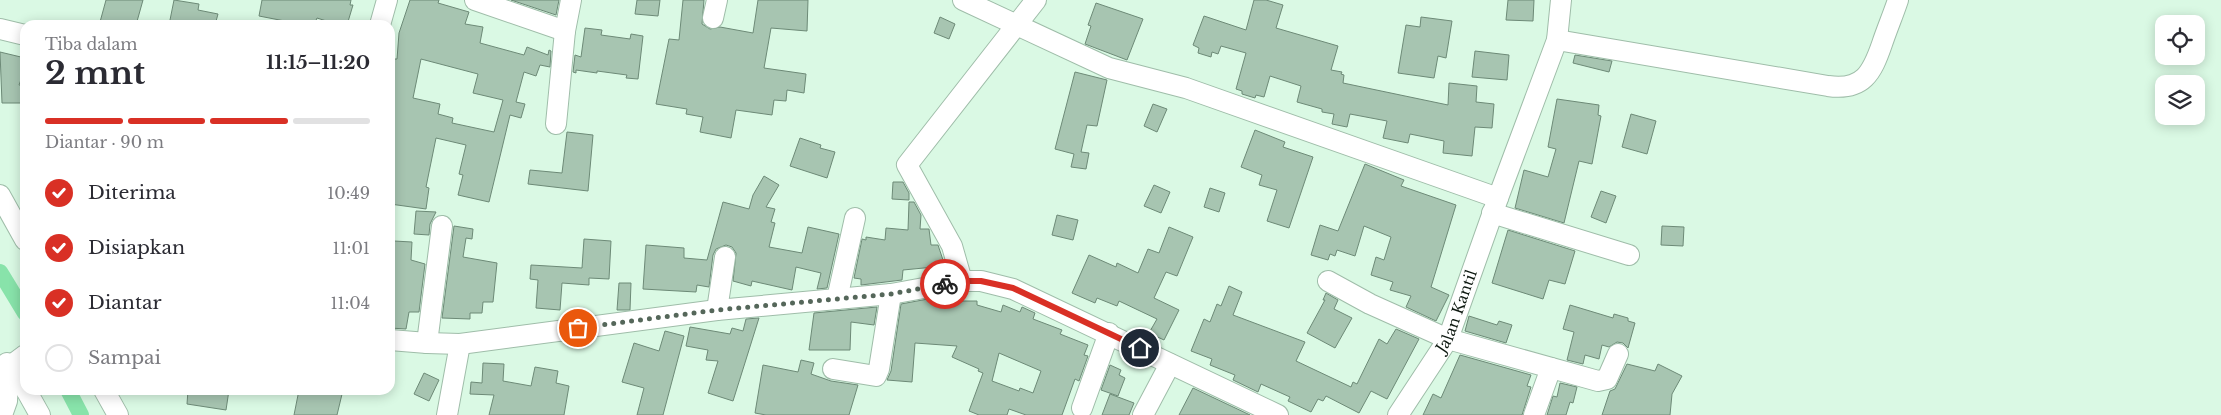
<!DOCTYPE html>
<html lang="id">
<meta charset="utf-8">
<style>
:root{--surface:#fff;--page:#f7f7f7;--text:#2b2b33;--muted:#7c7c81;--line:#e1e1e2;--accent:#d93025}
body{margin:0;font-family:"Libre Baskerville",serif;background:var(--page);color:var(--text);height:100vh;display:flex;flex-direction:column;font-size:19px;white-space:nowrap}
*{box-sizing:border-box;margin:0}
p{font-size:16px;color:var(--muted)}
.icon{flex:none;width:28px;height:28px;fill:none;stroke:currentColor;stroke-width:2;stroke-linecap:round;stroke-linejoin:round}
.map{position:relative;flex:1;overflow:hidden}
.sheet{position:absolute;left:20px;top:20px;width:375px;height:375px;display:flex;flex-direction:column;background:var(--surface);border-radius:15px;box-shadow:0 2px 12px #0003}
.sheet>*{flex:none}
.fabs{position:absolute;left:2155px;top:15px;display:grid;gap:10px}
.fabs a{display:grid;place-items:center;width:50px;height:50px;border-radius:10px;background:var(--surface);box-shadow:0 2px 12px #0003;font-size:25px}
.pin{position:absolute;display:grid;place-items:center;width:42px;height:42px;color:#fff;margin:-21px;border:2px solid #fff;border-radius:50%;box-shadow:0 1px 5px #0007}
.courier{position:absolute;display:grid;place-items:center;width:50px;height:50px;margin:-25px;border:4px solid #d93025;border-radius:50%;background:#fff;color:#222;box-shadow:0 1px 6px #0007}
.head em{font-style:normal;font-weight:800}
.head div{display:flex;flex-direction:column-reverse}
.head{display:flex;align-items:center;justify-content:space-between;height:85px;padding:0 25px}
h1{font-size:32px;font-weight:800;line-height:38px}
.bar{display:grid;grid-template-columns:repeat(4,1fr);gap:8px 5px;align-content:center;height:60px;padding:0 25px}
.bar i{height:6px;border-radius:4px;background:var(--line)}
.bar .active{background:var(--accent)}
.bar p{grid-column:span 4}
ol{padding:0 25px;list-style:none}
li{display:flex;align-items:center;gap:15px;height:55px}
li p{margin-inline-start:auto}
li .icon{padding:5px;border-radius:50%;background:var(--accent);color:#fff;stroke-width:4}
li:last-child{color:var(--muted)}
li i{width:28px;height:28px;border:2px solid var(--line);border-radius:50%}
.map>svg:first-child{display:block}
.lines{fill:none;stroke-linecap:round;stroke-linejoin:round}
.canal{stroke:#88e3aa;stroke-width:16}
.building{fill:#a7c5b1;stroke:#6d8a77;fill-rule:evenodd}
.minor-casing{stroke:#9fbda9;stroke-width:22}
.minor{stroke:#fff;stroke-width:20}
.done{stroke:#55675a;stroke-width:5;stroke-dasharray:0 9}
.route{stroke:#d93025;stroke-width:6}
.labels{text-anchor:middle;stroke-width:4.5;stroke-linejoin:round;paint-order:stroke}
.street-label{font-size:15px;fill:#0d1810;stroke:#fff}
</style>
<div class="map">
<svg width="2221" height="415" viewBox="0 0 2221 415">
<rect width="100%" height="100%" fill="#daf9e4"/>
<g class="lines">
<path class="canal" d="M0 272 25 313
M68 390 81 415"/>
</g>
<path class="building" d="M106 0H143L136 25H112L100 22Z
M174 0 199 4 198 10 218 14 215 25H169Z
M262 0H351L350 5H353L347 25H339L317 18 314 25H294L295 23 259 16Z
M410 0H439L438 3 469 12 465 24 483 27 480 43 524 55 527 47 548 55 549 50 551 51 550 67 540 65 536 76 524 72 516 102 525 104 521 118 510 115 489 202 458 195 463 175 459 174 466 145 436 138 426 187 429 188 426 209 390 204V76L393 59H397L399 33ZM421 59 478 74 473 93 503 100 494 132 452 123 453 118 438 114 440 104 413 98Z
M511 0H559L556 15Z
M637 0H660L658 16 635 14Z
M683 0H704L702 24 710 29 720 27 753 33 758 0H808L807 31 771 28 764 68 806 74 804 93 787 90 786 101 774 100 772 115 736 110 731 138 700 132 703 117 686 114 687 109 656 104 669 39 679 40Z
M1254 0H1266L1283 5 1276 28 1338 46 1331 70 1342 72 1341 74 1344 75 1343 83 1448 105 1449 83 1477 86 1476 102 1494 104 1492 128 1475 127 1472 156 1443 153 1444 141 1410 134 1408 143 1383 138 1387 121 1350 114 1347 127 1332 124 1334 114 1322 112V109L1297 102 1301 86 1270 76 1264 97 1256 95 1255 98 1242 94V91L1236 89 1246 53 1221 46 1218 54 1212 52 1211 57 1198 53 1199 48 1193 45 1204 16 1246 30Z
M1508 0H1534L1533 21 1506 20Z
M1096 3 1143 19 1127 60 1085 44 1091 26 1088 25Z
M940 17 955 24 949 39 934 33Z
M1421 17 1452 21 1446 58 1438 56 1434 78 1398 73 1406 25 1420 27Z
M585 28 602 30 601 35 630 39 631 34 643 36 638 79 626 78 627 75 597 71V73L576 70V73L573 72 575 55 581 57Z
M1475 51 1509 55 1507 80 1472 77Z
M0 52 25 58V69L19 85 25 86V103H2Z
M1575 55 1612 61 1609 72 1573 63Z
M1075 72 1107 80 1097 126 1087 125 1081 152 1089 153 1086 169 1071 167 1074 154 1055 149Z
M1557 99 1599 105 1598 115 1601 116 1592 164 1579 161 1564 223 1515 208 1524 170 1548 177 1556 149 1548 147Z
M1153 104 1167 109 1157 132 1144 126Z
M1631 114 1656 121 1647 154 1622 147Z
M1255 130 1285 142 1283 147 1313 157 1289 228 1267 221 1277 190 1259 185 1262 175 1241 167Z
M567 132 593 135 588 191 528 184 530 170 562 173Z
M800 138 821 145 820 148 835 152 827 178 790 166Z
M1365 164 1404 180 1401 186 1456 205 1431 287 1449 295 1436 321 1406 307 1411 296 1390 290 1393 282 1371 275 1376 257 1384 260 1391 237 1364 226 1355 256 1337 250 1335 256 1330 254 1328 260 1311 255 1320 225 1338 231Z
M764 176 779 185 766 207 775 209 771 222 775 223 769 247 802 253 808 227 839 234 827 288 817 289 821 273 796 267 792 290 752 281 751 286 733 281 736 253 732 247 726 245 716 249 713 255 709 287 697 285 696 292 643 289 646 245 684 248V258L707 260 723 202 749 209 753 195Z
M893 182H903L909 193V200L892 199Z
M1154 185 1170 192 1161 213 1144 206Z
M1210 188 1225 193 1219 212 1204 207Z
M1601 191 1616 196 1606 223 1591 217Z
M909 202H914L921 215 920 229H929L931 245H938L946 269 934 270V267L903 270 902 280 861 285V279L854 278 862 239 866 240V237L885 240 886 228 908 230Z
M416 211 436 212 430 224 429 235 414 234Z
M1057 215 1078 220 1073 240 1052 235Z
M454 226 473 229 472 239 466 238 463 257 497 263 493 302H483L482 313H470V319L442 318Z
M1662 226 1684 227 1683 246 1661 245Z
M1169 227 1193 237 1177 276 1166 272 1154 298 1179 310 1164 340 1149 333 1157 319 1119 301 1117 306 1097 298 1095 303 1072 293 1089 255 1116 267 1117 263 1138 273 1148 249 1159 253Z
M1508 230 1575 251 1565 284 1549 280 1543 299 1492 283Z
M584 239 611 241 609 279 589 278V285L562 283 560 310 536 308 538 280 530 279 531 265 582 268Z
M394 241 412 242 411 260 425 264 419 312H409L406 329 390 328V270H392Z
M619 283H631L630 310H617Z
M1229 286 1242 292 1233 315 1305 342 1296 361 1351 387 1353 382 1357 384 1379 339 1387 344 1396 329 1419 339 1387 399 1371 391 1359 413 1326 396 1323 401 1318 399 1311 412 1288 401 1290 397 1261 384 1258 392 1233 380 1235 375 1210 365 1212 359 1191 351 1204 319 1210 322 1217 304 1221 306Z
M1326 293 1338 300 1334 309 1352 318 1335 348 1307 333 1325 300H1323Z
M944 296 959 297V301H977V305L1001 312 1003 305 1020 312 1022 307 1035 313 1033 319 1062 330 1060 334 1088 345 1084 355 1088 356 1079 381 1075 379 1062 415H1026L1009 409 1007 415H979L969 411 983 373 978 371 979 369 952 357 957 346 915 343 912 382 887 380 891 371 901 304ZM999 353 1041 371 1033 393 1020 388 1019 391 992 381Z
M1570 305 1613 318 1614 314 1628 318V321L1635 323 1628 348 1623 343 1617 342 1609 347 1602 345 1599 359 1585 355 1583 364 1567 360 1574 332 1563 329Z
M877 307 874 325 851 322 850 350H809L814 313Z
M1469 316 1497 325 1499 321 1512 325 1506 343 1465 331Z
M759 318 733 401 708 393 718 361 706 360 708 350 686 346 690 327 730 334 732 328 743 331 746 319Z
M665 331 684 336 663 415H637L644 388 622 382 634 343 659 351Z
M1460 355 1531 375 1527 386 1531 387 1522 415H1423L1433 394 1441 398Z
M801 360 814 363 811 374 831 381 858 385 849 415H766L755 413 763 365 798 372Z
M483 363 504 364 503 381 531 386 535 367 558 371 556 383 569 386 564 415H489L494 395 470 394 471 382 482 383Z
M1627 364 1655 371 1658 364 1682 376 1672 394 1670 415H1602L1610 391 1615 389Z
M1110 365 1121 370 1119 375 1125 378 1118 396 1101 390Z
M424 373 439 380 429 401 414 394Z
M1560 383 1577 387 1573 403 1570 402 1566 415H1547L1553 396 1557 397Z
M1193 388 1250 415H1179Z
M188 390H229L226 410 187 404Z
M299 390H343L337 415H294Z
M1110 394 1134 403 1129 415H1102Z"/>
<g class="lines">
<g class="minor-casing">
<g id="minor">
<path d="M475 0 565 31"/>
<path d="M963 0 1109 68 1186 88 1498 198"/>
<path d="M713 18 717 0"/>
<path d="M380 25 387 0"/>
<path d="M0 29 25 35"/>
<path d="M1557 40 1828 86C1863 91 1872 73 1882 44 1887 29 1893 15 1898 0"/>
<path d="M556 124 565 31 571 0"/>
<path d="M0 195 25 240"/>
<path d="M1492 213 1629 255"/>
<path d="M962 281 952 246 907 165 1036 0"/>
<path d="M1328 281 1370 304 1448 339 1598 381 1607 379 1618 354"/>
<path d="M837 299 855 218"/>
<path d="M717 310 725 257"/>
<path d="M390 340 427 343 460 344 717 310 891 294 962 281H981L1013 289 1278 415"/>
<path d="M427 343 442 226"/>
<path d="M7 363 12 365 25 389"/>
<path d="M833 369 876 376 879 369 891 294"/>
<path d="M26 390 40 415"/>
<path d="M104 390 118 415"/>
<path d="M1082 408 1109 333"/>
<path d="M2 415 7 401 9 367 25 355"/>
<path d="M447 415 460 344"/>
<path d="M1143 415 1170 364"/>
<path id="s1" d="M1398 415 1448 339 1498 198 1557 40 1561 0"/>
<path d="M1534 415 1551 368"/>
</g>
</g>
<use href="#minor" class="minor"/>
</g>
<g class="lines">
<path class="done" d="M578 328 717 310 891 294 945 284"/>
<path class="route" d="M945 284 962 281H981L1013 288 1140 348"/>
</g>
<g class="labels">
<g class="street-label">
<text dy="5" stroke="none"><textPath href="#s1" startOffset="120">Jalan Kantil</textPath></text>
</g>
</g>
</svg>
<div class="fabs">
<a><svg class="icon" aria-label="locate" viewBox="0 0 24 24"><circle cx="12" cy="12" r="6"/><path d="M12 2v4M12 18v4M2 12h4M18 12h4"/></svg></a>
<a><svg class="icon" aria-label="layers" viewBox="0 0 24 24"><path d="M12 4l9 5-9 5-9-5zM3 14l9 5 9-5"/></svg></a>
</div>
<div class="pin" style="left:578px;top:328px;background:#ea580c"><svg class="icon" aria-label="bag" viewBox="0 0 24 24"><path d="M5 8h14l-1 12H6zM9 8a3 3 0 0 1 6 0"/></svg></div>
<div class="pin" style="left:1140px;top:348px;background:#1f2937"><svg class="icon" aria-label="home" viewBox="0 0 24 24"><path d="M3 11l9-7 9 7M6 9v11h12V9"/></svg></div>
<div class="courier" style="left:945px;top:284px"><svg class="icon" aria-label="bike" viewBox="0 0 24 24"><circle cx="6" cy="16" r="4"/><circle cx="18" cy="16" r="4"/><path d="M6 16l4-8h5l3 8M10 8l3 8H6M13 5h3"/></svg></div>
<section class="sheet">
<div class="head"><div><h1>2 mnt</h1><p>Tiba dalam</p></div><em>11:15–11:20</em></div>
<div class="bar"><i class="active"></i><i class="active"></i><i class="active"></i><i></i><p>Diantar · 90 m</p></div>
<ol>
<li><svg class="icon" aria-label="check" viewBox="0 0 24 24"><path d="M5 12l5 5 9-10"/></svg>Diterima<p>10:49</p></li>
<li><svg class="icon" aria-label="check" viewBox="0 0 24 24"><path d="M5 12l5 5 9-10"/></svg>Disiapkan<p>11:01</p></li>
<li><svg class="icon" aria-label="check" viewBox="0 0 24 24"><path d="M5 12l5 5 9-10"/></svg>Diantar<p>11:04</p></li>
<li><i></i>Sampai</li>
</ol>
</section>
</div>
